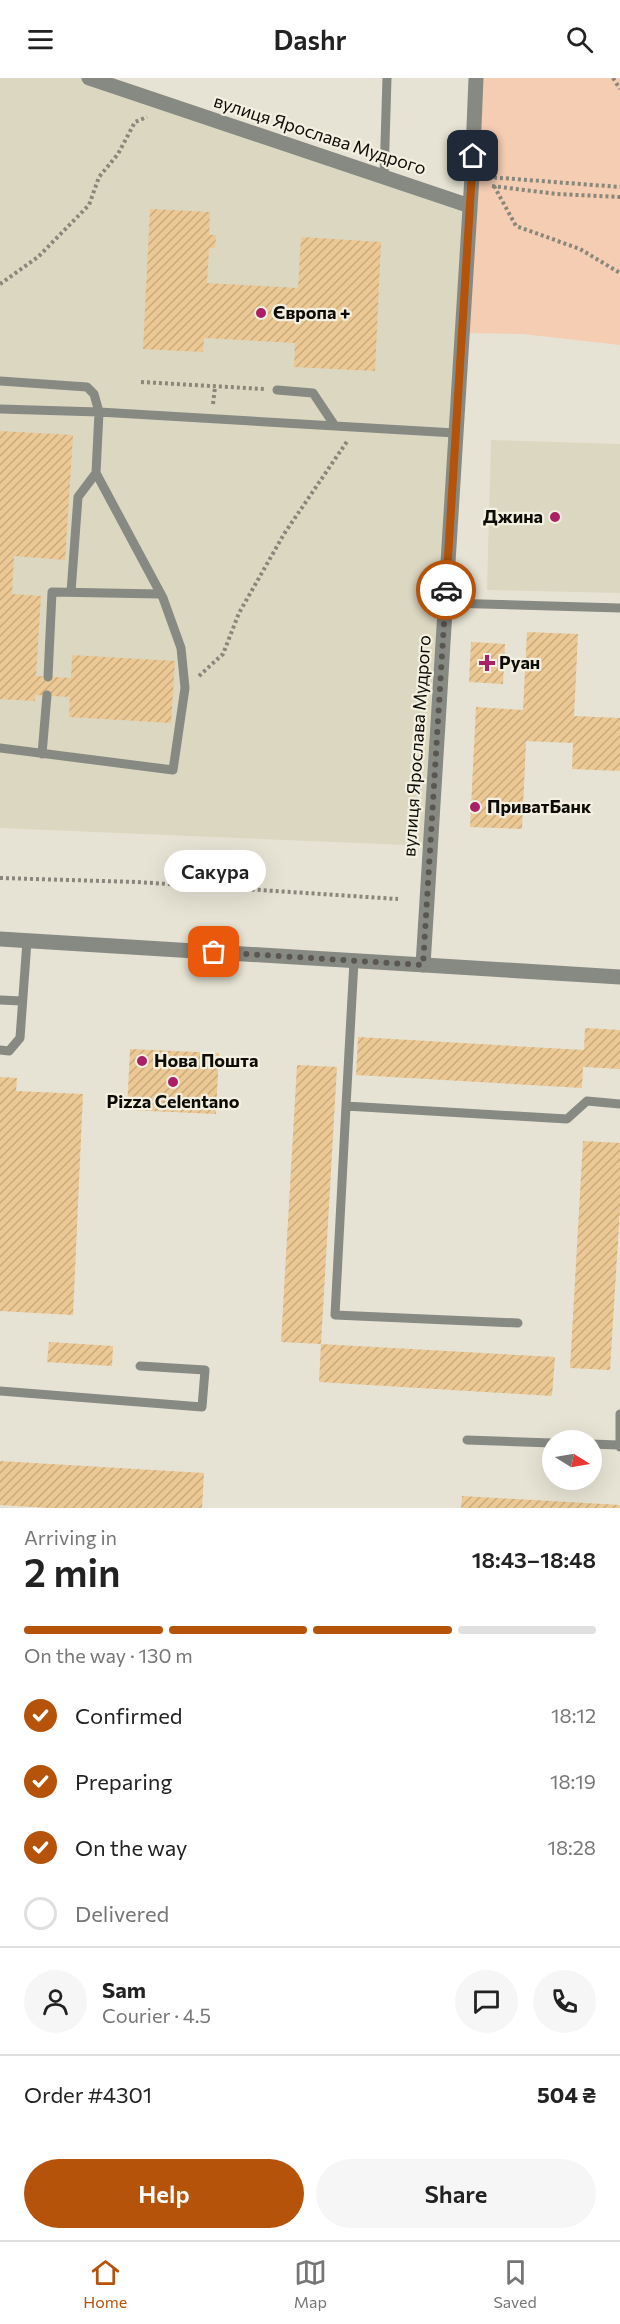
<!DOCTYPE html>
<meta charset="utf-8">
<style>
:root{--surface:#fff;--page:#f6f6f6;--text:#222;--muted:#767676;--line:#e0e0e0;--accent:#b45309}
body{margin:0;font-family:Commissioner,sans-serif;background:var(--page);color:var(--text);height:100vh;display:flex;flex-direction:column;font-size:22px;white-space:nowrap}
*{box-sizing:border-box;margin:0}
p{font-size:20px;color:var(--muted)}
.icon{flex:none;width:33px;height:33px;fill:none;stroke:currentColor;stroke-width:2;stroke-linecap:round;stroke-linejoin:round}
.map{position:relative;height:1430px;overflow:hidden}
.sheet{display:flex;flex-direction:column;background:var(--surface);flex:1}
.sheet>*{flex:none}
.needle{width:39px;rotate:101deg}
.buttons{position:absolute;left:542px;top:1352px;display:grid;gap:12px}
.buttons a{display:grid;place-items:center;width:60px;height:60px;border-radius:50%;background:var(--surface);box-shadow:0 6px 24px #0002;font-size:30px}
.pin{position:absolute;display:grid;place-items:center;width:51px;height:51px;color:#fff;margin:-26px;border-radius:12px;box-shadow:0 3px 9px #0006}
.courier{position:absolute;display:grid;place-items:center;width:60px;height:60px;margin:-30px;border:4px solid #b45309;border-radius:50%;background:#fff;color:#222;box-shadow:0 2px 8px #0007}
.bubble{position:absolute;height:42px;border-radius:21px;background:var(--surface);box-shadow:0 6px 24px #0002;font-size:20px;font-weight:600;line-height:42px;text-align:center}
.overview em{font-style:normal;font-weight:600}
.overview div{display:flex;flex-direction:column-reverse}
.overview{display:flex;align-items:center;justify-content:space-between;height:102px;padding:0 24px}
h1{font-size:39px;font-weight:600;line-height:45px}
.bar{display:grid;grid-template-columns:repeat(4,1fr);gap:9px 6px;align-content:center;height:72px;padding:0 24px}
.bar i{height:8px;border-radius:4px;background:var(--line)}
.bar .current{background:var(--accent)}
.bar p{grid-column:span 4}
.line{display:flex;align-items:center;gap:15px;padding:0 24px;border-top:2px solid var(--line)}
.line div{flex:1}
.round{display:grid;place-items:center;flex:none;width:63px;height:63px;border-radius:32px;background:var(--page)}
ol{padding:0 24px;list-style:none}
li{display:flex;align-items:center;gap:18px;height:66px}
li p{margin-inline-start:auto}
li .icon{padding:6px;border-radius:50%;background:var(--accent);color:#fff;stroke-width:4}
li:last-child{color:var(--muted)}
li i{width:33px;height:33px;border:3px solid var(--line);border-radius:50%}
.primary-button{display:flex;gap:12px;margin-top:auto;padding:12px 24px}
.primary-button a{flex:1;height:69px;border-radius:36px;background:var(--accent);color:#fff;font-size:24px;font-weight:600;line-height:69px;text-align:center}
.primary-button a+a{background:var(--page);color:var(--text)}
header{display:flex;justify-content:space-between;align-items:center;height:78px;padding:0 24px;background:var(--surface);font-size:27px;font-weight:600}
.tabs{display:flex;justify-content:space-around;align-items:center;height:84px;border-top:2px solid var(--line);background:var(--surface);font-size:16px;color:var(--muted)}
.tabs a{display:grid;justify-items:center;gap:3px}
.tabs .current{color:var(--accent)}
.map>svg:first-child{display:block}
.built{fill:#dcd7c1}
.grass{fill:#f4cdb2}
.building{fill:url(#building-hatch)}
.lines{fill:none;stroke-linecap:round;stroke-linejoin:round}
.path{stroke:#89877c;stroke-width:4;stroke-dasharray:3 3;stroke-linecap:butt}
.service{stroke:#878983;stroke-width:9}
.minor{stroke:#878983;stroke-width:15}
.tertiary{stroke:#878983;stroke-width:15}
.done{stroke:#59574f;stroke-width:6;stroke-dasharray:0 10.8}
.route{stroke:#b45309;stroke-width:8}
.poi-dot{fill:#a92066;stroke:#f3f0e1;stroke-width:2}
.labels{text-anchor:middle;stroke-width:4.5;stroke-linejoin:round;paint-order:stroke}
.street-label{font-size:18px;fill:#0d0c07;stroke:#f3f0e1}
.poi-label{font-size:18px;font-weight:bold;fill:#0d0c07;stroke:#f3f0e1;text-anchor:start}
</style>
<header><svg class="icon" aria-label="menu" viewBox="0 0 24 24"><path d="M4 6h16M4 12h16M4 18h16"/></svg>Dashr<svg class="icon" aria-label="search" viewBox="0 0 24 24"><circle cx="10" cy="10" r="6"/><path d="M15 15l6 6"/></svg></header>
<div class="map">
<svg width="620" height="1430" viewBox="0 0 620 1430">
<defs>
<pattern id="building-hatch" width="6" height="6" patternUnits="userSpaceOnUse" patternTransform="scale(1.5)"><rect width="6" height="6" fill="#ecc894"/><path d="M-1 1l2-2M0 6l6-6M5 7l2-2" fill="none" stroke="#c9ab7e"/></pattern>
</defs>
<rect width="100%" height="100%" fill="#e6e3d4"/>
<path class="built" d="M0 0H89L469 127 430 768 0 750Z
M491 362 620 366V515L487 512Z"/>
<path class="grass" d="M475 0H620V267L523 256 461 255Z"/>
<path class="building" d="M150 131 210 134 209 157H216L215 170H209L207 205 298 210 301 159 381 164 375 293 294 289 295 265 204 260 203 274 143 271Z
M0 353 73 357 65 482 14 478 12 516 41 518 36 598 71 600 72 577 175 583 171 645 69 639 70 619 35 617V623L0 621Z
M527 554 578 556 574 638 620 640V693L572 691 573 665 526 663 522 751 470 749 476 629 523 632Z
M471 564 505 566 503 606 469 604Z
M585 950 620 952V991L583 989 582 1010 356 997 358 959 584 972Z
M130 971 219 975 216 1036 127 1032Z
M297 987 337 989 321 1266 281 1264Z
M0 999 17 1000 16 1013 83 1016 73 1237 0 1233Z
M583 1063 620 1065V1130L610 1292 570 1290Z
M49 1264 113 1268 112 1288 47 1284Z
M321 1266 555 1279 552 1318 319 1304Z
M0 1383 204 1395 202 1430H49L0 1427Z
M462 1418 620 1427V1430H461Z"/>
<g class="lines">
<path class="path" d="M613 0 620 11
M488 99 620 109
M492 108 557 116 620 119
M494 108 516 148 580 171 620 195
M0 206 38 179 89 127 99 99 118 76 135 44 147 39
M141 304 264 311
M213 326 215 309
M199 598 223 576 239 535 284 456 348 362
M0 800 137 804 398 821"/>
<path class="service" d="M384 99 387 0
M0 303 87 309 94 316 99 334 0 331
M277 312 313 315 335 348
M71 514 78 419 96 395
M445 525 620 530
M48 599 52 514 160 516
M0 670 173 692 185 610 181 570 163 520 96 395 99 334 455 355
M42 676 47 617
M0 922 22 923
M0 972 9 973 20 960 27 863
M346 1028 354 883
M518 1245 335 1237 346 1028 567 1041 587 1023 620 1026
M0 1313 202 1329 205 1292 140 1288
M620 1336V1369
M467 1362 552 1365
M591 1366 618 1367"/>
<path class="minor" d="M89 0 470 128
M423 887 472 98 476 0"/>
<path class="tertiary" d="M0 861 620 899"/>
</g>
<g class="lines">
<path class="done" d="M214 874 423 887 446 512"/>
<path class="route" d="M446 512 473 78"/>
</g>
<g class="poi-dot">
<circle cx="261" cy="235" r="6"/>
<circle cx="555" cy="439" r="6"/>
<path d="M484 576h6v6h6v6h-6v6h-6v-6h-6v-6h6z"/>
<circle cx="475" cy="729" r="6"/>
<circle cx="142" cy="983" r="6"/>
<circle cx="173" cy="1004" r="6"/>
</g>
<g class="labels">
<g class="street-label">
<text transform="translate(320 57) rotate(18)" y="6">вулиця Ярослава Мудрого</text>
<text transform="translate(417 668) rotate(-86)" y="6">вулиця Ярослава Мудрого</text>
</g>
<g class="poi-label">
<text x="273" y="241">Європа +</text>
<text x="543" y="445" text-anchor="end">Джина</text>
<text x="499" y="591">Руан</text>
<text x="487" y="735">ПриватБанк</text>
<text x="154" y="989">Нова Пошта</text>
<text x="173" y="1030" text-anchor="middle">Pizza Celentano</text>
</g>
</g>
</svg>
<div class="buttons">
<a><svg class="needle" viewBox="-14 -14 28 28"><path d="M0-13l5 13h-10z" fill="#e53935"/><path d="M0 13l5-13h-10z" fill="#767676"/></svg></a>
</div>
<div class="pin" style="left:214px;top:874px;background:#ea580c"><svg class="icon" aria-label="bag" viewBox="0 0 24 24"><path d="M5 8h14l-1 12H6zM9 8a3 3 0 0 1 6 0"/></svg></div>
<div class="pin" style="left:473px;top:78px;background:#1f2937"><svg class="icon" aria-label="home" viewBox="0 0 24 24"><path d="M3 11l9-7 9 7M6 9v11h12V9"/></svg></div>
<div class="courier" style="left:446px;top:512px"><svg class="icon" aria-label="car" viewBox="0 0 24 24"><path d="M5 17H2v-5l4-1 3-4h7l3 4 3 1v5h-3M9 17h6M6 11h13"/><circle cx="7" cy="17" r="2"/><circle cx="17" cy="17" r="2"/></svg></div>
<div class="bubble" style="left:164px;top:772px;width:102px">Сакура</div>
</div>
<section class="sheet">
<div class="overview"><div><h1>2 min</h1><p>Arriving in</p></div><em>18:43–18:48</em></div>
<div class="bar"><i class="current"></i><i class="current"></i><i class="current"></i><i></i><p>On the way · 130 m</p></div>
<ol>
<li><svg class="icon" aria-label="check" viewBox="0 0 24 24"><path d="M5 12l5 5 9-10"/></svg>Confirmed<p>18:12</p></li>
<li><svg class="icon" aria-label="check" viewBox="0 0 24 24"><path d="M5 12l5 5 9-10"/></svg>Preparing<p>18:19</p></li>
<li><svg class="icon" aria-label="check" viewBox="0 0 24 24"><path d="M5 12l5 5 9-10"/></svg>On the way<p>18:28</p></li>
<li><i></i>Delivered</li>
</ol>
<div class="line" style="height:108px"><a class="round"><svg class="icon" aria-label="person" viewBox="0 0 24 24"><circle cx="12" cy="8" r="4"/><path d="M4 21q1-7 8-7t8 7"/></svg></a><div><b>Sam</b><p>Courier · 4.5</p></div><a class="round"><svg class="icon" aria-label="chat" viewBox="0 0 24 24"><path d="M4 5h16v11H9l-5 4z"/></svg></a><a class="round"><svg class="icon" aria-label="phone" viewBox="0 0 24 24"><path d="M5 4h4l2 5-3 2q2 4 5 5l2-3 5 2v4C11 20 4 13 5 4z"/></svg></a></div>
<div class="line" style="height:78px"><div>Order #4301</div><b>504 ₴</b></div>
<div class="primary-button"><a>Help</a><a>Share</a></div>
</section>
<nav class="tabs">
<a class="current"><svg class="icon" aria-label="home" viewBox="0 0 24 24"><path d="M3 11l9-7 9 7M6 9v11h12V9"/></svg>Home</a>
<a><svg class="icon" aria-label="map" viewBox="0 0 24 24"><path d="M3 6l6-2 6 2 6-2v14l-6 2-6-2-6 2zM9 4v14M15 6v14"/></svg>Map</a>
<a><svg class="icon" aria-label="saved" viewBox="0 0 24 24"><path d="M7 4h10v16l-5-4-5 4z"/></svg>Saved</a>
</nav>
